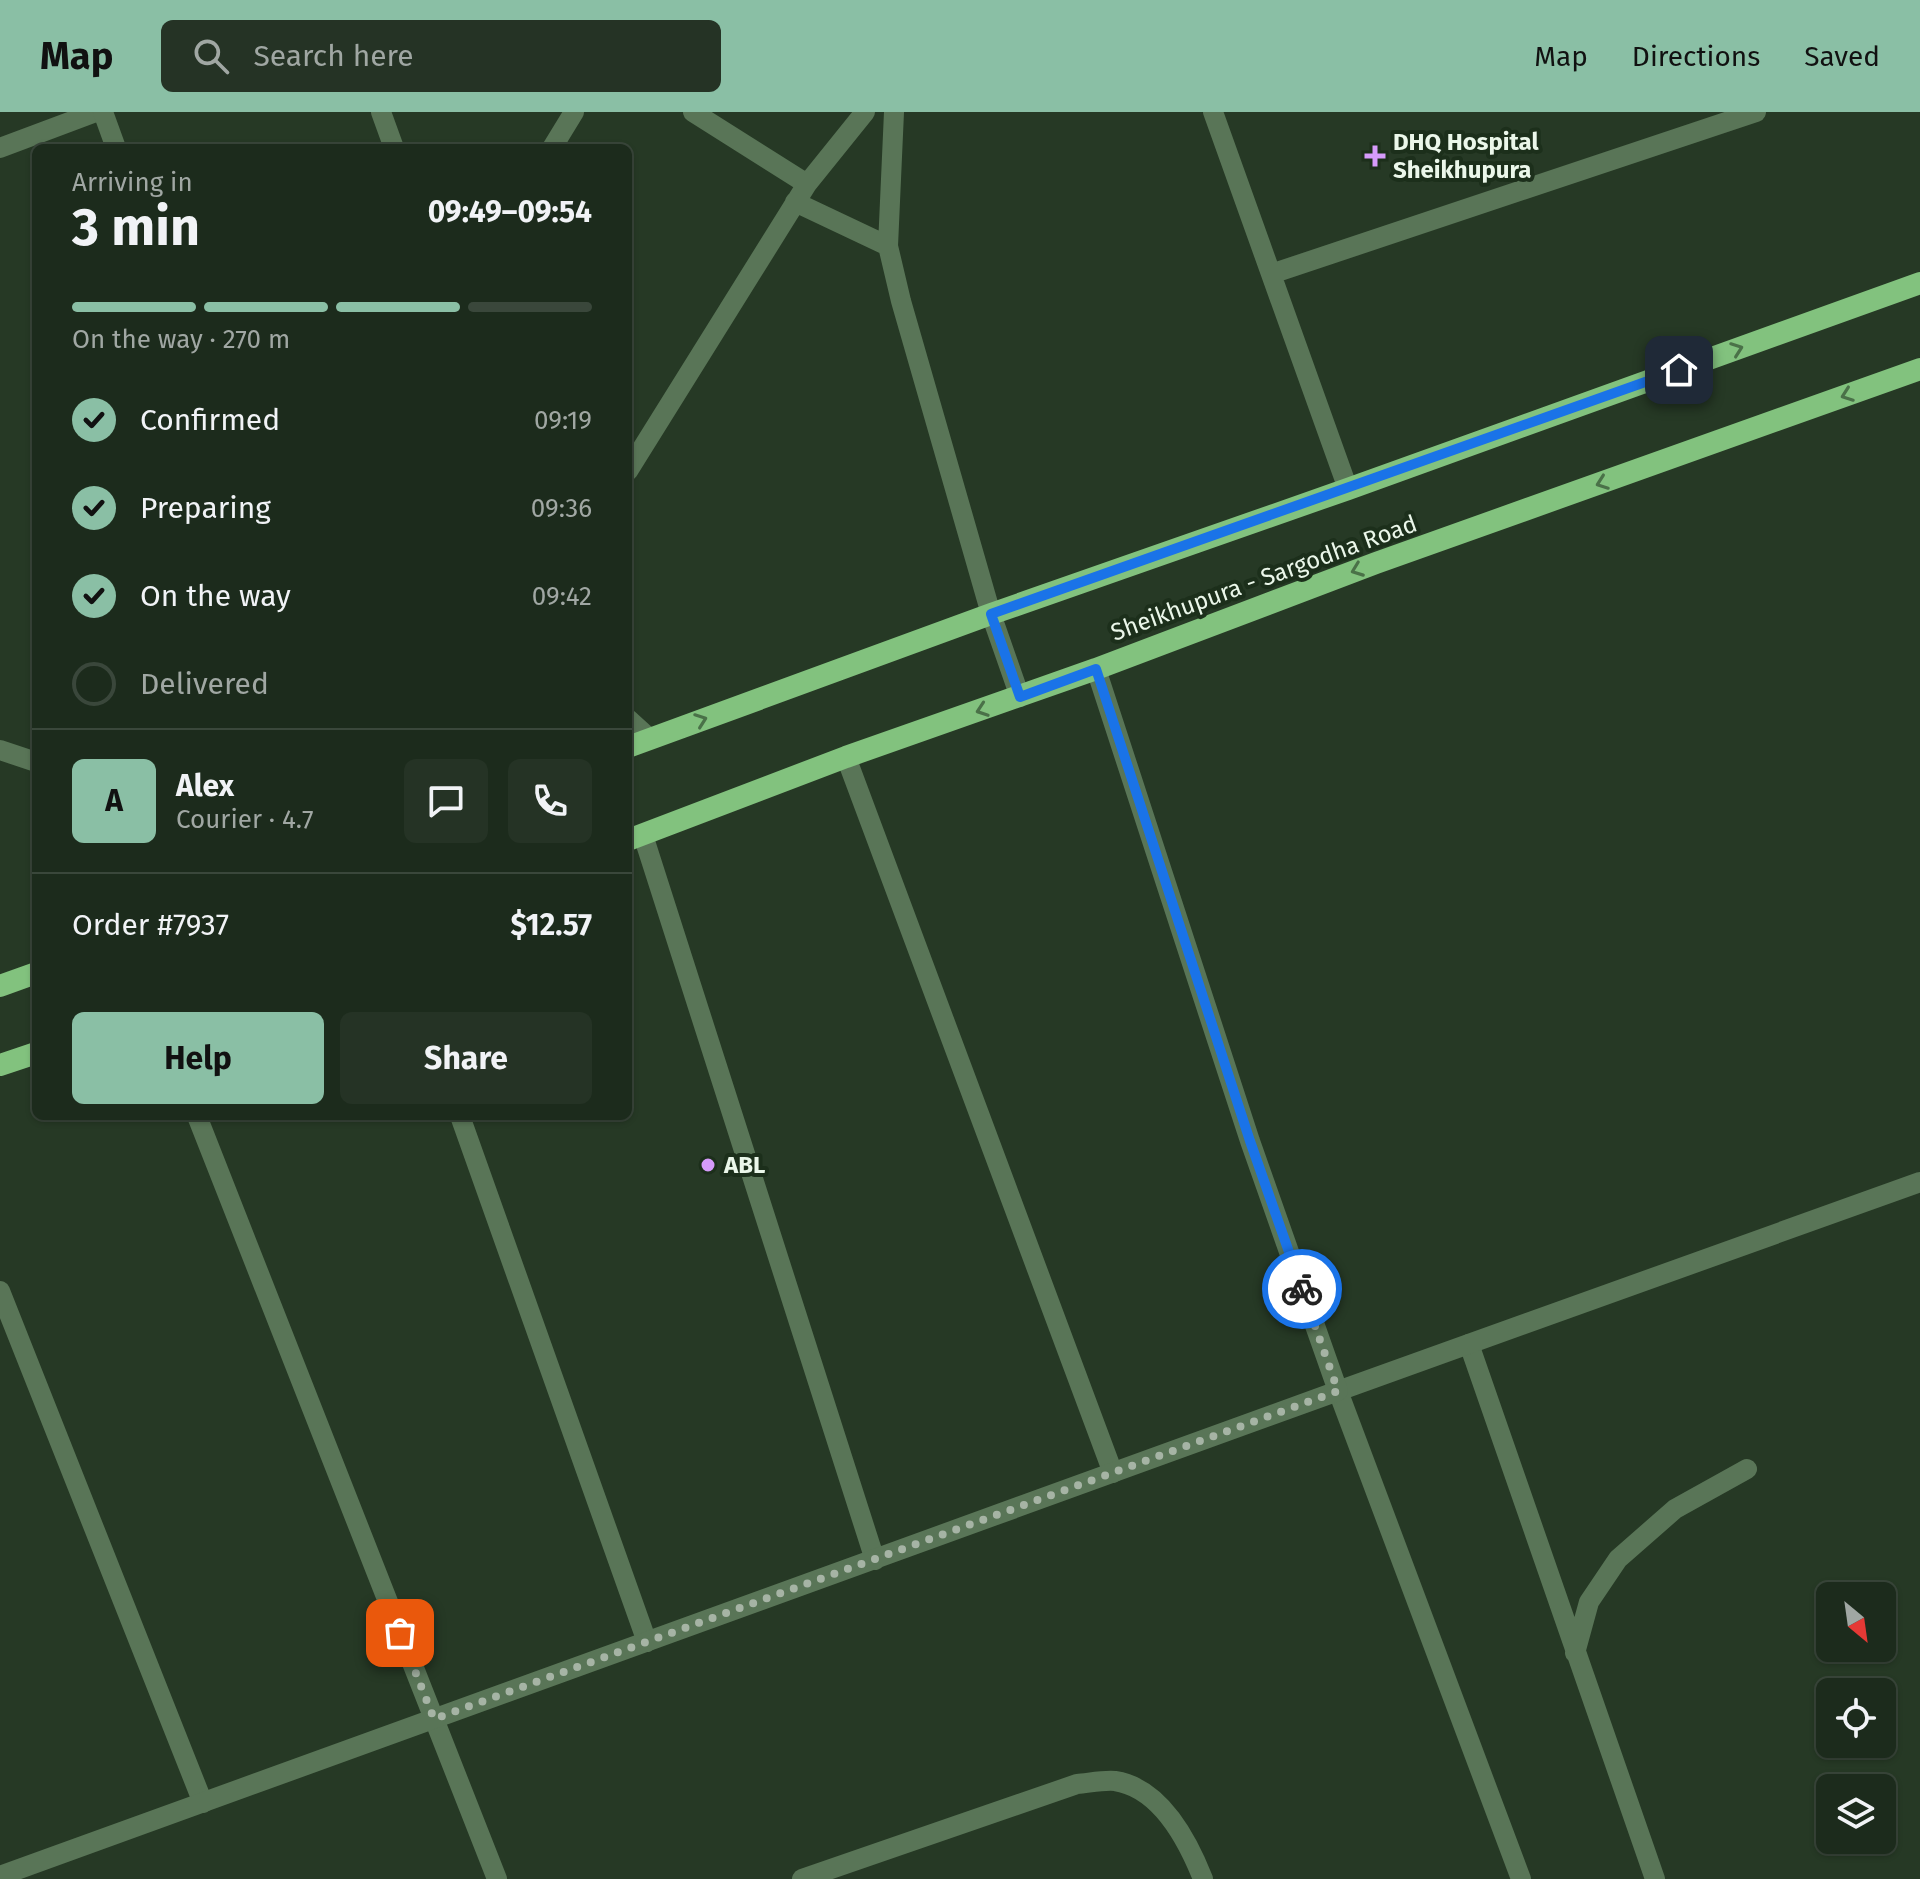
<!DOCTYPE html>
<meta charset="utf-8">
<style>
:root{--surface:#1c2b1c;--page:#253325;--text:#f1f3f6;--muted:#a0a7a3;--line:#3a473b;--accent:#8abfa5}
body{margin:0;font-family:"Fira Sans",sans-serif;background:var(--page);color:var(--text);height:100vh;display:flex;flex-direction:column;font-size:30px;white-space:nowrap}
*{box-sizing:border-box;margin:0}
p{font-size:26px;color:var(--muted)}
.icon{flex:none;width:44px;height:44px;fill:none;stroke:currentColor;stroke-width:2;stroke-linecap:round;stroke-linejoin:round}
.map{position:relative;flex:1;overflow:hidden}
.panel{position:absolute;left:32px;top:32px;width:600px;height:976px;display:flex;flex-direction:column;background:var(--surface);border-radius:12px;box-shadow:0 2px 6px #0004,0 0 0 2px var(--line)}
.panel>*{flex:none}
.needle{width:52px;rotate:151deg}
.controls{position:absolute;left:1816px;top:1470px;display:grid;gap:16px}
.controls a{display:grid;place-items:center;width:80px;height:80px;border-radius:12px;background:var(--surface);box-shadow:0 2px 6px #0004,0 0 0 2px var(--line);font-size:40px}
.pin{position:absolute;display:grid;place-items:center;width:68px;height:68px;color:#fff;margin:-34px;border-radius:16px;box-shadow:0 4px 12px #0006}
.courier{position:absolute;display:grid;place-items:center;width:80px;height:80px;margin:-40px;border:6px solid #1a73e8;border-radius:50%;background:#fff;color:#222;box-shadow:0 2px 10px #0007}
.summary em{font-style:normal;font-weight:700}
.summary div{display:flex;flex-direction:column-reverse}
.summary{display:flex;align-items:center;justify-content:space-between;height:136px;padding:0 40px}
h1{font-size:52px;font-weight:700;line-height:60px}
.bar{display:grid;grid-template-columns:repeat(4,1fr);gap:12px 8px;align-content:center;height:96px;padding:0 40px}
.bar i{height:10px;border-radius:6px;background:var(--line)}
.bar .on{background:var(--accent)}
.bar p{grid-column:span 4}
.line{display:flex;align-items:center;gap:20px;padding:0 40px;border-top:2px solid var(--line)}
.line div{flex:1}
.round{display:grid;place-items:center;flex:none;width:84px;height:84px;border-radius:12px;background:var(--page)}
ol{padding:0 40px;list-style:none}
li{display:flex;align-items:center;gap:24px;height:88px}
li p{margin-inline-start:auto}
li .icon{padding:8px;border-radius:50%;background:var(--accent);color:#111;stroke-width:4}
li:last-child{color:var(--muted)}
li i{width:44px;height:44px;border:4px solid var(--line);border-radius:50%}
.button{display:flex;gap:16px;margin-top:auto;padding:16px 40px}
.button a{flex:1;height:92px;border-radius:12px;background:var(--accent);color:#111;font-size:32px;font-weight:700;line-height:92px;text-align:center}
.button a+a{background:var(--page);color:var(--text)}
header{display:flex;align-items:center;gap:48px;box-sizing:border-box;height:112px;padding:0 40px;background:var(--accent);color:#111}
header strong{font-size:38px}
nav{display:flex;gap:44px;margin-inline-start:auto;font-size:28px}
.search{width:560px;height:72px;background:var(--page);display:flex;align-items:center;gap:20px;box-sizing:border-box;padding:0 28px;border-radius:12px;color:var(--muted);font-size:30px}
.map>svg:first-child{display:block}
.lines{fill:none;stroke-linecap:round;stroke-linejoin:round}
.service{stroke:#597557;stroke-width:20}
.minor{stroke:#597557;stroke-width:20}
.tertiary{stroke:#597557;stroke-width:20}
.trunk{stroke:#82c27e;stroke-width:22}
.oneway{stroke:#4a7148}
.done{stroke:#a6b4a5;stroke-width:8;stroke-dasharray:0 14.4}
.route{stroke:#1a73e8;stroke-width:10}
.poi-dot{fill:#d69bfa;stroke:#1c2f1b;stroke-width:3}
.labels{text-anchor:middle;stroke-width:8;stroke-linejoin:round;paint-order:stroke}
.poi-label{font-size:24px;font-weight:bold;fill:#ebf7ea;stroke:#1c2f1b;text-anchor:start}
.street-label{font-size:24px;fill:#ebf7ea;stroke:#1c2f1b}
</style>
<header>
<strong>Map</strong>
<div class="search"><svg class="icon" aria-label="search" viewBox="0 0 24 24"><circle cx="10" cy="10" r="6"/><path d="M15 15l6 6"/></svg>Search here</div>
<nav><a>Map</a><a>Directions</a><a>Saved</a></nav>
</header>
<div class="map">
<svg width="1920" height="1767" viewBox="0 0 1920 1767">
<rect width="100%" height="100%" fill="#263925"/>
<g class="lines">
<path class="service" d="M1213 0 1348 377
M1271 162 1756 0
M1469 1232 1655 1767
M1575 1541 1589 1490 1618 1447 1675 1397 1747 1357"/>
<path class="minor" d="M381 0 394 36
M693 0 807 72
M894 0 888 134 901 189 991 502 1020 585
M0 36 96 0
M552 36 574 0
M795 90 888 134
M628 359 807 72 865 0
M628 607 650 627
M0 638 36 650
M846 645 1113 1361
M643 723 875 1448
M197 1004 497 1767
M460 1004 647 1530
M0 1179 203 1691
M802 1767 1077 1672C1089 1671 1103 1668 1115 1669 1161 1676 1188 1729 1203 1767
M1521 1767 1338 1279 1920 1070"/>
<path class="tertiary" d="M103 0 116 36
M0 1764 1338 1279 1250 1029 1096 557"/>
<path class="trunk" d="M628 635 991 502 1348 377 1920 171
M628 728 846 645 1096 557 1376 451 1920 257
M0 874 36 861
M0 953 36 941"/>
</g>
<defs><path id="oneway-chevron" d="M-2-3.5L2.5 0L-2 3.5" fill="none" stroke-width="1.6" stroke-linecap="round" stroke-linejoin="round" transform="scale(2)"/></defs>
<g class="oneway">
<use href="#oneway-chevron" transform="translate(1737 237) rotate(-20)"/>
<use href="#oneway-chevron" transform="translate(1847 283) rotate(160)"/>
<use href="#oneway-chevron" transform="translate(1602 371) rotate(160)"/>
<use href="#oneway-chevron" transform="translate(1357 458) rotate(159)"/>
<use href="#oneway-chevron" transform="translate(982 598) rotate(161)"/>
<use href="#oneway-chevron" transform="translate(701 608) rotate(-20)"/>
</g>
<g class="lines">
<path class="done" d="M400 1521 434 1607 1338 1279 1302 1177"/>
<path class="route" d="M1302 1177 1250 1029 1096 557 1020 585 991 502 1679 258"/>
</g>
<g class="poi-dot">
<path d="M1371 32h8v8h8v8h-8v8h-8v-8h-8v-8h8z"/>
<circle cx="708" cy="1053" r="8"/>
</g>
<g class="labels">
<g class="poi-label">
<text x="1393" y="38">DHQ Hospital<tspan x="1393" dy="28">Sheikhupura</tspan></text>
<text x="724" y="1061">ABL</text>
</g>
<g class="street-label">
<text transform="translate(1264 466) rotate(-20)" y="8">Sheikhupura - Sargodha Road</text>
</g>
</g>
</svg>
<div class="controls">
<a><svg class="needle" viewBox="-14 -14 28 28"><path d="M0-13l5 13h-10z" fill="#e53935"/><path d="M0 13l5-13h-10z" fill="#a0a7a3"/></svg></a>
<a><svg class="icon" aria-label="locate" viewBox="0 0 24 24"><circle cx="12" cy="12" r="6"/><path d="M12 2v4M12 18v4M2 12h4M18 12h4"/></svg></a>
<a><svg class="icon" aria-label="layers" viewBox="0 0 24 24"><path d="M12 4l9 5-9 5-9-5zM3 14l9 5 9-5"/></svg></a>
</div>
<div class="pin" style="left:400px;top:1521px;background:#ea580c"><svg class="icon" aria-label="bag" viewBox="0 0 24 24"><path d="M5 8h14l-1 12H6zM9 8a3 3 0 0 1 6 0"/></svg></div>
<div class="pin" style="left:1679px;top:258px;background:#1f2937"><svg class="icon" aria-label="home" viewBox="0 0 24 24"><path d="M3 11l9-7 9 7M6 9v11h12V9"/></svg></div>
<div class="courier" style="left:1302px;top:1177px"><svg class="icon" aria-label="bike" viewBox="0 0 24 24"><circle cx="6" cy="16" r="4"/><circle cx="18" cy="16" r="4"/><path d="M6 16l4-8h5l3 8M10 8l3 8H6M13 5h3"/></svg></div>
<section class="panel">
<div class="summary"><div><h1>3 min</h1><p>Arriving in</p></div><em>09:49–09:54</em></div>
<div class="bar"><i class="on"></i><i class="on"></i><i class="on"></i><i></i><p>On the way · 270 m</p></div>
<ol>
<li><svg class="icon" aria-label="check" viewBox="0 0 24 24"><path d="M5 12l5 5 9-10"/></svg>Confirmed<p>09:19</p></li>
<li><svg class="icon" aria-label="check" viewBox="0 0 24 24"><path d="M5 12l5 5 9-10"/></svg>Preparing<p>09:36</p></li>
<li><svg class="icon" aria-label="check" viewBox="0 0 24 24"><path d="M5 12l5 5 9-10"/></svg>On the way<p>09:42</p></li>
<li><i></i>Delivered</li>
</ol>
<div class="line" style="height:144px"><b class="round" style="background:var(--accent);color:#111">A</b><div><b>Alex</b><p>Courier · 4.7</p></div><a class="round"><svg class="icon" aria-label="chat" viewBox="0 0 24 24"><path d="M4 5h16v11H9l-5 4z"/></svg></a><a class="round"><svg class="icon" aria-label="phone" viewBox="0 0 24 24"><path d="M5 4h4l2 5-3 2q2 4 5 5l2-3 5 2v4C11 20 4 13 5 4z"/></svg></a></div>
<div class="line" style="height:104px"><div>Order #7937</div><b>$12.57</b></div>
<div class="button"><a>Help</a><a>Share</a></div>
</section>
</div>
